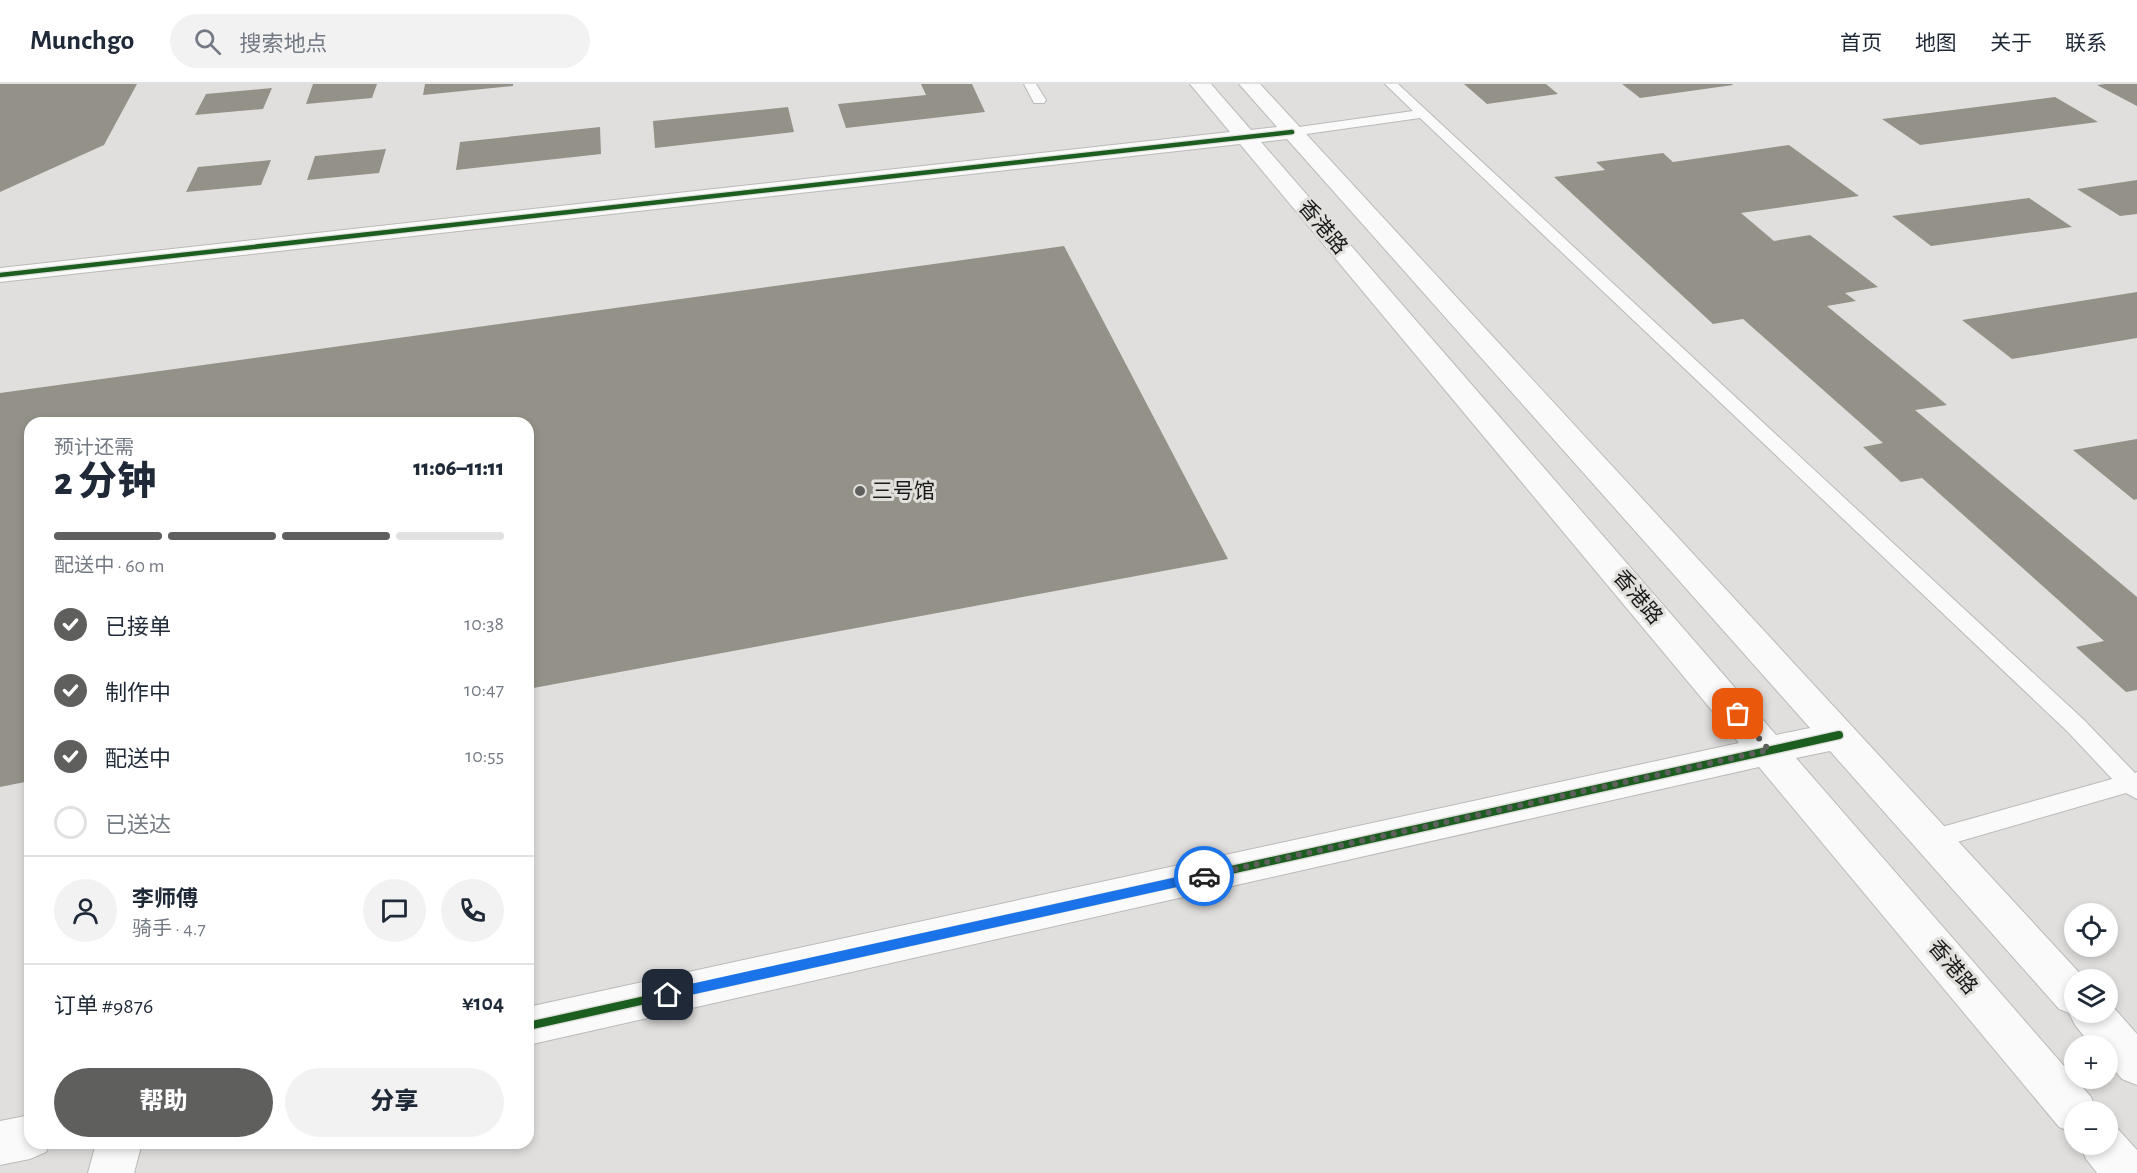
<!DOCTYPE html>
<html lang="zh">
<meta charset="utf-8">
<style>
:root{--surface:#fff;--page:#f2f2f3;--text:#1f2937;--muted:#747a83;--line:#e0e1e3;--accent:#5f5f5e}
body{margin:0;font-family:"Alegreya Sans","Noto Sans SC",sans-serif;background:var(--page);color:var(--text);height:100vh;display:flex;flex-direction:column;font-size:22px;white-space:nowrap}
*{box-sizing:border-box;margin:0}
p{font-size:20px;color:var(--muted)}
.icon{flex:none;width:33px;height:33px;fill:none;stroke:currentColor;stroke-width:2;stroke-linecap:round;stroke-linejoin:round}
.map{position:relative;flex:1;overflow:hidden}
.panel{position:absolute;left:24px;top:333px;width:510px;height:732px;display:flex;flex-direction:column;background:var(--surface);border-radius:18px;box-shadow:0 3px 9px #0003}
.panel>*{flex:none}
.buttons{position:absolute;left:2064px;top:819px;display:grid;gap:12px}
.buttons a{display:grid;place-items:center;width:54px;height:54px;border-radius:50%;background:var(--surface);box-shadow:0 3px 9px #0003;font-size:30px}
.pin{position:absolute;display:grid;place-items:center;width:51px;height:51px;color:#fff;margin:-26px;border-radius:12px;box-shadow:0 3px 9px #0006}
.courier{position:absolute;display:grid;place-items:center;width:60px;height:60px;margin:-30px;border:4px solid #1a73e8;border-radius:50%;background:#fff;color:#222;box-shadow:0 2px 8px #0007}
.summary em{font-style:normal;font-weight:800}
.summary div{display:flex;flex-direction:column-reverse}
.summary{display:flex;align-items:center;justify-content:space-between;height:102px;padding:0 30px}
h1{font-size:39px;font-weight:800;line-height:45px}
.bar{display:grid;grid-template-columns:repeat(4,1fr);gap:9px 6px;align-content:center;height:72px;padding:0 30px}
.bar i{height:8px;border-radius:4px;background:var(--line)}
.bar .selected{background:var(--accent)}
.bar p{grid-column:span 4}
.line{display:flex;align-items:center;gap:15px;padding:0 30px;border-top:2px solid var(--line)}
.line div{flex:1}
.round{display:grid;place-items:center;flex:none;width:63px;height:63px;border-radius:32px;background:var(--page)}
ol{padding:0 30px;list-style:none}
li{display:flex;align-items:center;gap:18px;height:66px}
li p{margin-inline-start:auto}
li .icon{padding:6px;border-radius:50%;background:var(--accent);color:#fff;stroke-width:4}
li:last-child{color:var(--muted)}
li i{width:33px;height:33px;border:3px solid var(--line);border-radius:50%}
.primary-button{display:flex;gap:12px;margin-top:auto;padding:12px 30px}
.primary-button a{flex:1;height:69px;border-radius:36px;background:var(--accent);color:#fff;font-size:24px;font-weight:800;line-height:69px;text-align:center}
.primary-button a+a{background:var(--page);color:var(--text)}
header{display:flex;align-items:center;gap:36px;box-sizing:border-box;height:84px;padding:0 30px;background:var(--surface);border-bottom:2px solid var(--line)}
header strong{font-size:28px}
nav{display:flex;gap:33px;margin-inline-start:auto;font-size:21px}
.search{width:420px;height:54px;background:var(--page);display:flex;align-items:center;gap:15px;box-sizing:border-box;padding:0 21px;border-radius:33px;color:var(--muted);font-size:22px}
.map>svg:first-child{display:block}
.building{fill:#949288}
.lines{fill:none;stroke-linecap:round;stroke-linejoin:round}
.lane-casing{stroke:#bbbab8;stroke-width:2}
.secondary-casing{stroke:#bbbab8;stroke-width:2}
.lane{fill:#fafafa;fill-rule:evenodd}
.secondary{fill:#fafafa;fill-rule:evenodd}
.cycleway-far1-casing{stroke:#e1e0dc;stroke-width:7}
.cycleway-casing{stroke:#e1e0dc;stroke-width:11}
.cycleway-far1{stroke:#1b5e20;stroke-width:4.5}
.cycleway{stroke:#1b5e20;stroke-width:8}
.route{fill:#1a73e8}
.done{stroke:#5f5f5e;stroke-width:6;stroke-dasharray:0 10.8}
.poi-dot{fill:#5f5f5e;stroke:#e1e0dc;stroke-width:2}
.labels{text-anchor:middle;stroke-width:6;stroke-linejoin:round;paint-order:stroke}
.street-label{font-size:21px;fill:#1a1a19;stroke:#e1e0dc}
.poi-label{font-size:21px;fill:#1a1a19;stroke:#e1e0dc;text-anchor:start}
</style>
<header>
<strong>Munchgo</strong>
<div class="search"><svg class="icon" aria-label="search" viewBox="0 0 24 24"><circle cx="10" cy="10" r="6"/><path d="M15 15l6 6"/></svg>搜索地点</div>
<nav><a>首页</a><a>地图</a><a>关于</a><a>联系</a></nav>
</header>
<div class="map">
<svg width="2137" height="1089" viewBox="0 0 2137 1089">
<rect width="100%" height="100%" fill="#e0dfdd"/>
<path class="building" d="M0 0H137L104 61 0 108Z
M313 0H377L372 14 306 20Z
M425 0H513V2L423 11Z
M921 0H972L985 28 846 44 838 20 926 11Z
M1464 0H1546L1558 10 1487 20Z
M1622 0H1732L1733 1 1640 14Z
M2105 0H2137V22L2097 1Z
M272 4 263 25 195 31 206 10Z
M2055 13 2098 38 1920 61 1882 35Z
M788 23 794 48 655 64 653 37Z
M600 43 601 70 456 86 460 58Z
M1789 61 1859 112 1741 129 1774 157 1810 151 1878 203 1845 209 1856 217 1827 222 1947 321 1915 326 2137 513V606L2126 608 2076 563 2104 557 1922 394 1901 398 1863 363 1883 359 1743 235 1713 240 1554 93 1605 86 1596 78 1663 69 1673 78Z
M386 65 379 89 307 96 315 72Z
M271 76 261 101 186 108 198 83Z
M2137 96V130L2120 132 2077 105Z
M2029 114 2072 143 1931 162 1892 132Z
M1064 162 1228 475 528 605V339H30V697L0 703V309Z
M2137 208V254L2012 275 1962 236Z
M2137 355V415L2134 416 2073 366Z"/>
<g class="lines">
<g class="lane-casing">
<path id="lane" d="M1024 0H1036L1046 16 1044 19H1034Z
M1385 0H1398L2084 636 2135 689 2137 688V715L2126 709 1933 765 1924 762 1921 755 1924 748 2112 695 2068 648 1420 34 1292 52 1285 48 1292 44 1413 27Z"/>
</g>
<g class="secondary-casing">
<path id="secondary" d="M1190 0H1211L1251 46 1277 43 1239 0H1260L2086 896H2074V928H2108V917L2137 950V1001L2122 995 2108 979V962H2092L2075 941 2069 929 2059 925 1830 667 1796 674 2091 1013 2097 1028H2074V1049L2059 1043 1759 683 528 961V923L1739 659 1240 60 0 198V184L1230 48ZM1287 55 1810 644 1776 651 1261 58Z
M30 1031V1059H50L46 1068 30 1075 0 1081V1037Z
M2108 1040 2118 1045 2137 1066V1089H2097L2086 1075 2080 1060H2108Z
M96 1059H142L134 1089H88Z"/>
</g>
<use href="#lane" class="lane"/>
<use href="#secondary" class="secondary"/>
<g class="cycleway-far1-casing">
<path id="cycleway-far1" d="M0 191 1292 48"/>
</g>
<g class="cycleway-casing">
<path id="cycleway" d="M528 942 1839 651"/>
</g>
<use href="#cycleway-far1" class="cycleway-far1"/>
<use href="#cycleway" class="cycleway"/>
</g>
<path class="route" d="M1204 787 1210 792 1204 797 668 916 662 911 668 905Z"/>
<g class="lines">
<path class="done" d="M1204 792 1769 666 1738 630"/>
</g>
<circle class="poi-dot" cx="860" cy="407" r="6"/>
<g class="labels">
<g class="street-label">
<text transform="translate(1323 143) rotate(50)" y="7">香港路</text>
<text transform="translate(1638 513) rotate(50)" y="7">香港路</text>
<text transform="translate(1953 883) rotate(50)" y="7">香港路</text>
</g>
<g class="poi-label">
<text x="872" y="414">三号馆</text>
</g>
</g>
</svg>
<div class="buttons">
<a><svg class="icon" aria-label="locate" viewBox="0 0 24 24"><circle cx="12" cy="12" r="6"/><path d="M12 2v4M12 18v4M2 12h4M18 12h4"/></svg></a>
<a><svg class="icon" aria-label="layers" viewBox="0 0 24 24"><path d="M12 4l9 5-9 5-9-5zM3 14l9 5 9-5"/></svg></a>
<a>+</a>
<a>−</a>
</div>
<div class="pin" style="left:1738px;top:630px;background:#ea580c"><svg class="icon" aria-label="bag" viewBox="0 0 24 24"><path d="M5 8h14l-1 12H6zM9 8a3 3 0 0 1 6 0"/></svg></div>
<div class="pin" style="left:668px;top:911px;background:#1f2937"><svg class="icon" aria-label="home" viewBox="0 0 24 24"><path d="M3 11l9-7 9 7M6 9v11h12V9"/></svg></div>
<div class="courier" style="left:1204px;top:792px"><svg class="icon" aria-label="car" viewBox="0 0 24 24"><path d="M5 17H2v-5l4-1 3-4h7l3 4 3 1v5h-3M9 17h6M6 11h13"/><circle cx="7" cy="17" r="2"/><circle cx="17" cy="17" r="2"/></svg></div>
<section class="panel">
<div class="summary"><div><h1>2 分钟</h1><p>预计还需</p></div><em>11:06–11:11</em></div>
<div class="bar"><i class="selected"></i><i class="selected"></i><i class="selected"></i><i></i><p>配送中 · 60 m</p></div>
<ol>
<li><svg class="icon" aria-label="check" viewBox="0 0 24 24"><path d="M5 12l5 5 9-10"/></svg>已接单<p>10:38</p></li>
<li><svg class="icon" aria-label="check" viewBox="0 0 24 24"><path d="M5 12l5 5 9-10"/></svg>制作中<p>10:47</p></li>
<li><svg class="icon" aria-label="check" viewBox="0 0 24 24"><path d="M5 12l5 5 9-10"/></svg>配送中<p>10:55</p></li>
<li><i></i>已送达</li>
</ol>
<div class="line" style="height:108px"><a class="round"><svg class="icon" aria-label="person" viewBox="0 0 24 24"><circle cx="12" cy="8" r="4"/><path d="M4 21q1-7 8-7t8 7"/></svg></a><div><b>李师傅</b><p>骑手 · 4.7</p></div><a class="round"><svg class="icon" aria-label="chat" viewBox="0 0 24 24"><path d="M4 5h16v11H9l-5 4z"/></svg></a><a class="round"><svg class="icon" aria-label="phone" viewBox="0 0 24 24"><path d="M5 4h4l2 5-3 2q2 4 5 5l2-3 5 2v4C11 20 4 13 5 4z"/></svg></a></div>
<div class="line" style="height:78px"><div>订单 #9876</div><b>¥104</b></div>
<div class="primary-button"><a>帮助</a><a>分享</a></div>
</section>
</div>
